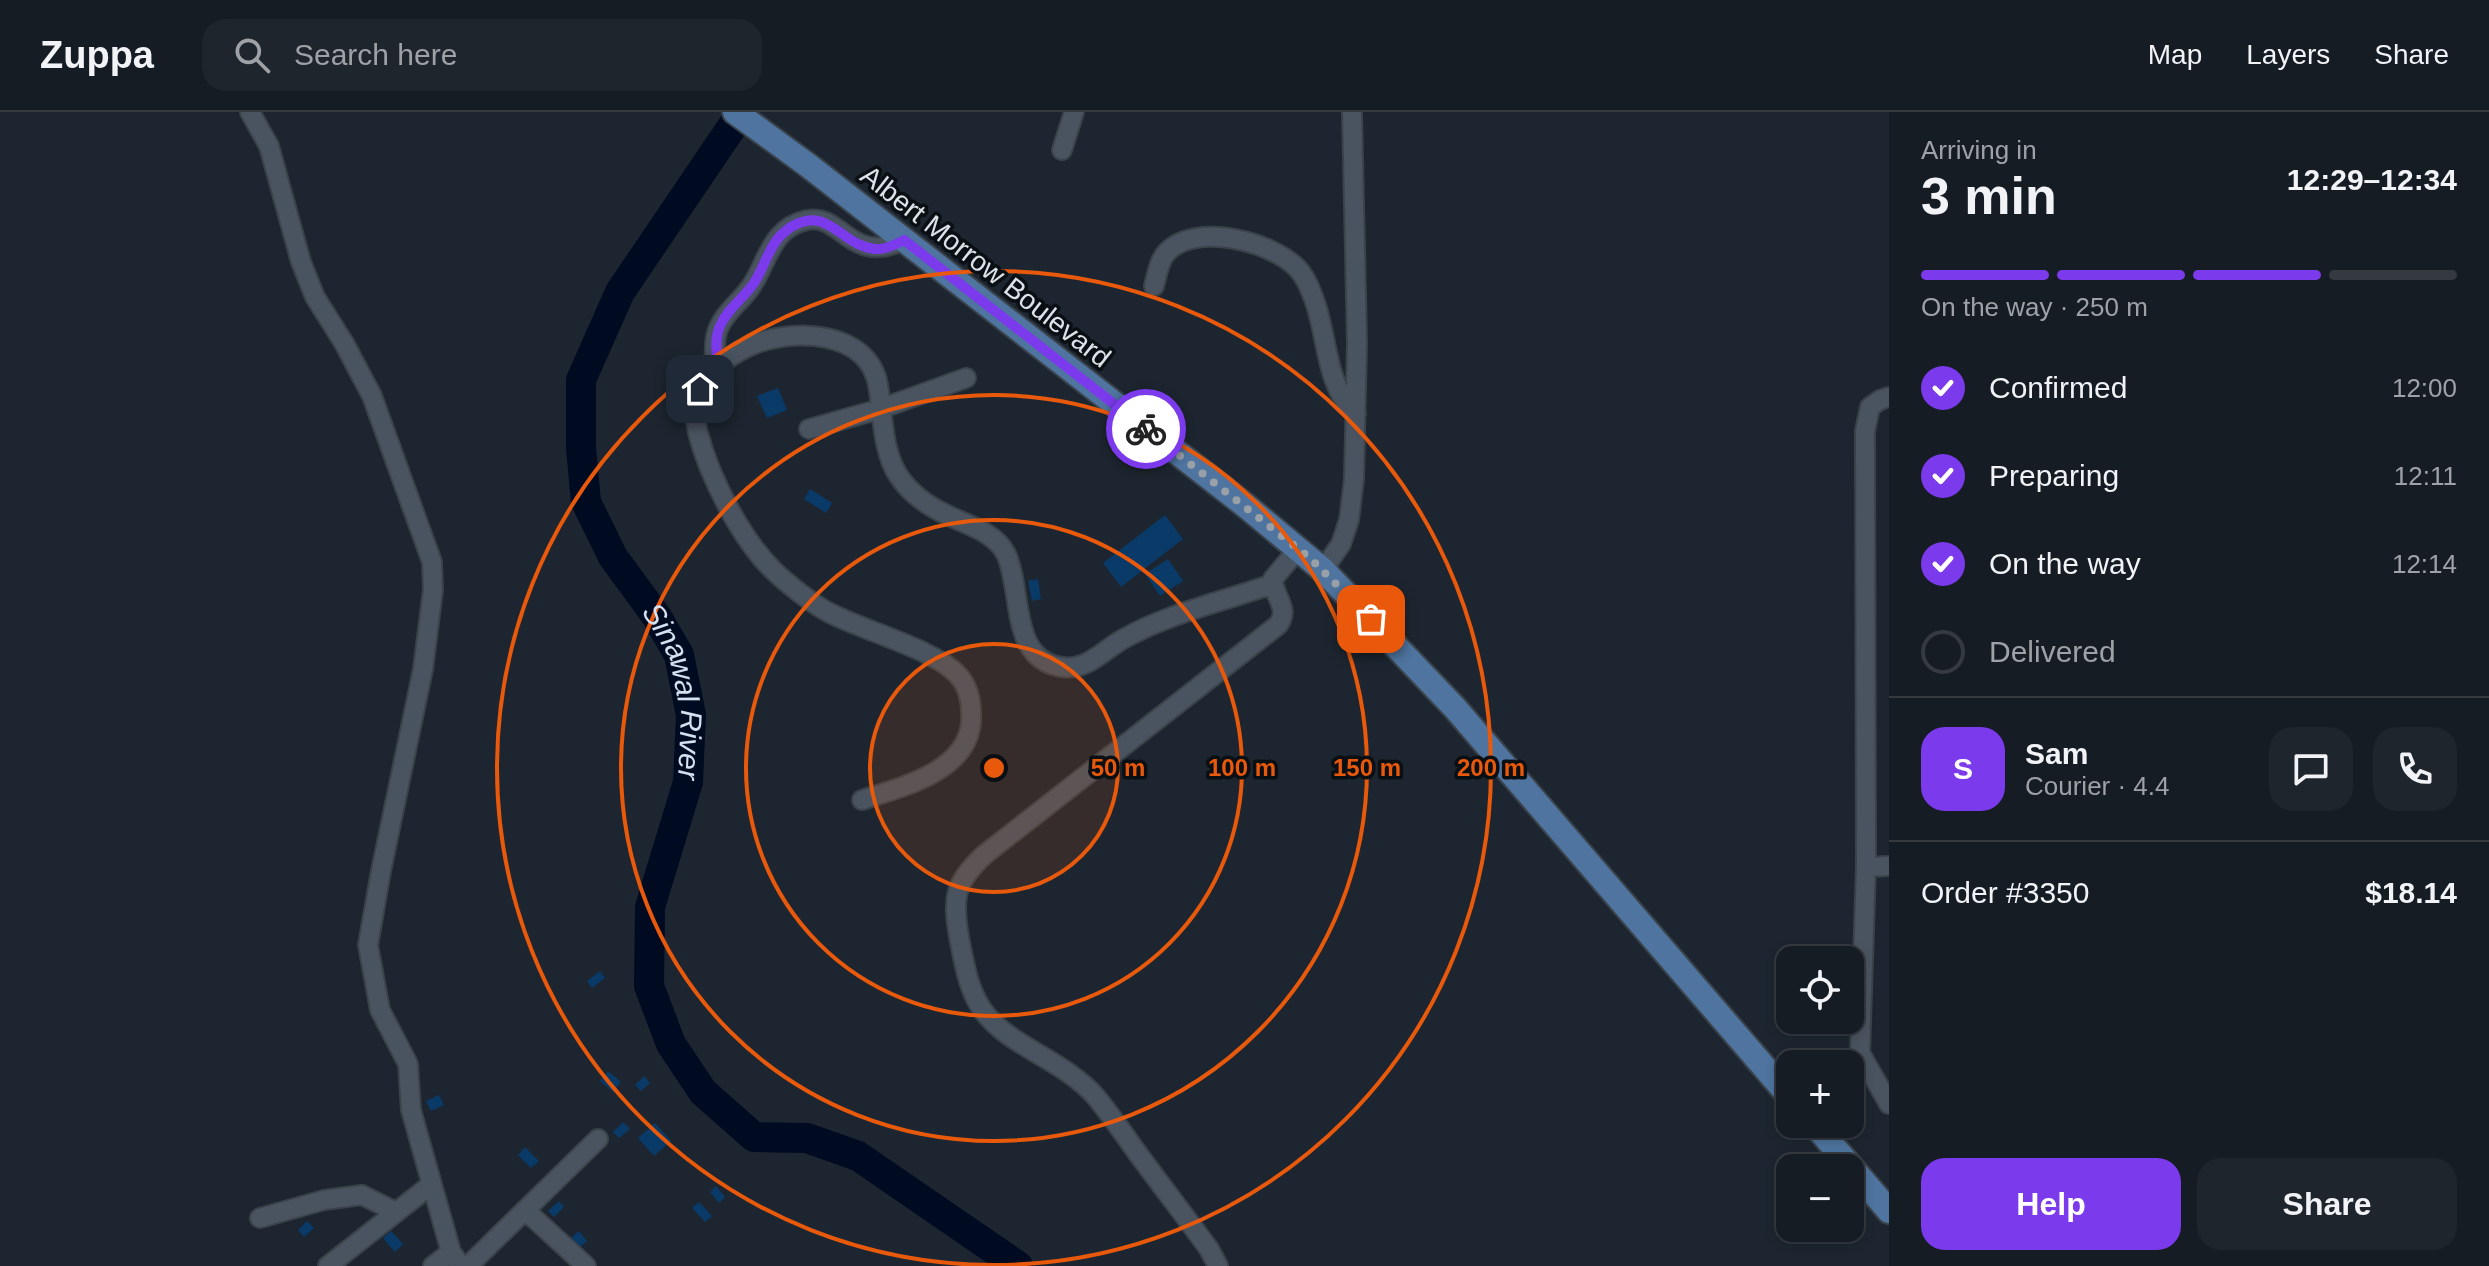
<!DOCTYPE html>
<meta charset="utf-8">
<style>
:root{--surface:#161c24;--page:#1f252c;--text:#f1f3f6;--muted:#9ea1a6;--line:#353a41;--accent:#7c3aed}
body{margin:0;font-family:Helvetica,sans-serif;background:var(--page);color:var(--text);height:100vh;display:flex;flex-direction:column;font-size:30px;white-space:nowrap}
*{box-sizing:border-box;margin:0}
p{font-size:26px;color:var(--muted)}
.icon{flex:none;width:44px;height:44px;fill:none;stroke:currentColor;stroke-width:2;stroke-linecap:round;stroke-linejoin:round}
.map{position:relative;flex:1;overflow:hidden}
.drawer{display:flex;flex-direction:column;background:var(--surface);width:600px}
.drawer>*{flex:none}
.controls{position:absolute;left:1776px;top:834px;display:grid;gap:16px}
.controls a{display:grid;place-items:center;width:88px;height:88px;border-radius:16px;background:var(--surface);box-shadow:0 4px 12px #0003,0 0 0 2px var(--line);font-size:40px}
.pin{position:absolute;display:grid;place-items:center;width:68px;height:68px;color:#fff;margin:-34px;border-radius:16px;box-shadow:0 4px 12px #0006}
.courier{position:absolute;display:grid;place-items:center;width:80px;height:80px;margin:-40px;border:6px solid #7c3aed;border-radius:50%;background:#fff;color:#222;box-shadow:0 2px 10px #0007}
.headline em{font-style:normal;font-weight:700}
.headline div{display:flex;flex-direction:column-reverse}
.headline{display:flex;align-items:center;justify-content:space-between;height:136px;padding:0 32px}
h1{font-size:52px;font-weight:700;line-height:60px}
.bar{display:grid;grid-template-columns:repeat(4,1fr);gap:12px 8px;align-content:center;height:96px;padding:0 32px}
.bar i{height:10px;border-radius:6px;background:var(--line)}
.bar .active{background:var(--accent)}
.bar p{grid-column:span 4}
.line{display:flex;align-items:center;gap:20px;padding:0 32px;border-top:2px solid var(--line)}
.line div{flex:1}
.round{display:grid;place-items:center;flex:none;width:84px;height:84px;border-radius:24px;background:var(--page)}
ol{padding:0 32px;list-style:none}
li{display:flex;align-items:center;gap:24px;height:88px}
li p{margin-inline-start:auto}
li .icon{padding:8px;border-radius:50%;background:var(--accent);color:#fff;stroke-width:4}
li:last-child{color:var(--muted)}
li i{width:44px;height:44px;border:4px solid var(--line);border-radius:50%}
.action{display:flex;gap:16px;margin-top:auto;padding:16px 32px}
.action a{flex:1;height:92px;border-radius:24px;background:var(--accent);color:#fff;font-size:32px;font-weight:700;line-height:92px;text-align:center}
.action a+a{background:var(--page);color:var(--text)}
header{display:flex;align-items:center;gap:48px;box-sizing:border-box;height:112px;padding:0 40px;background:var(--surface);border-bottom:2px solid var(--line)}
header strong{font-size:38px}
nav{display:flex;gap:44px;margin-inline-start:auto;font-size:28px}
.search{width:560px;height:72px;background:var(--page);display:flex;align-items:center;gap:20px;box-sizing:border-box;padding:0 28px;border-radius:24px;color:var(--muted);font-size:30px}
main{display:flex;flex:1;min-height:0}
.map>svg:first-child{display:block}
.lines{fill:none;stroke-linecap:round;stroke-linejoin:round}
.river{stroke:#000b22;stroke-width:30}
.building{fill:#093a68}
.minor-casing{stroke:#3a424a;stroke-width:22}
.major-casing{stroke:#3a424a;stroke-width:28}
.minor{stroke:#4a5460;stroke-width:18}
.major{stroke:#4e749f;stroke-width:24}
.done{stroke:#99a0a8;stroke-width:8;stroke-dasharray:0 14.4}
.route{stroke:#7c3aed;stroke-width:10}
.ring{fill:none;stroke:#e8590c;stroke-width:4}
.labels{text-anchor:middle;stroke-width:7;stroke-linejoin:round;paint-order:stroke}
.street-label{font-size:28px;fill:#dce2e9;stroke:#0a0f13}
.water-label{font-size:30px;font-style:italic;fill:#d4e1f0;stroke:#0a0f13}
.centre{fill:#e8590c;stroke:#0a0f13;stroke-width:4}
.ring-label{font-size:24px;text-anchor:middle;font-weight:bold;fill:#e8590c;stroke:#0a0f13;stroke-width:7;stroke-linejoin:round;paint-order:stroke}
</style>
<header>
<strong>Zuppa</strong>
<div class="search"><svg class="icon" aria-label="search" viewBox="0 0 24 24"><circle cx="10" cy="10" r="6"/><path d="M15 15l6 6"/></svg>Search here</div>
<nav><a>Map</a><a>Layers</a><a>Share</a></nav>
</header>
<main>
<div class="map">
<svg width="1889" height="1154" viewBox="0 0 1889 1154">
<rect width="100%" height="100%" fill="#1d2630"/>
<g class="lines">
<path class="river" id="s1" d="M742 0 620 180 581 268V336L586 390 613 445 657 505 679 543 691 603 688 670 650 795 649 874 671 932 703 980 754 1025 807 1026 858 1044 1018 1154"/>
</g>
<path class="building" d="M778 276 787 298 767 306 757 284Z
M810 377 832 391 826 401 804 387Z
M1165 403 1183 427 1121 475 1103 451Z
M1168 447 1183 469 1160 484 1145 462Z
M1038 467 1041 487 1032 489 1028 469Z
M600 859 605 866 592 876 587 869Z
M608 959 621 970 613 980 600 969Z
M644 964 650 971 641 979 635 973Z
M439 983 444 993 431 999 426 989Z
M623 1010 630 1017 619 1026 613 1020Z
M655 1011 671 1029 654 1044 638 1026Z
M525 1035 539 1049 531 1056 518 1043Z
M716 1074 725 1085 719 1091 710 1080Z
M559 1089 564 1095 554 1105 548 1099Z
M699 1090 712 1104 705 1110 692 1096Z
M307 1109 314 1116 304 1125 298 1118Z
M391 1119 403 1132 395 1140 383 1126Z
M579 1119 587 1129 578 1137 570 1127Z"/>
<g class="lines">
<g class="minor-casing">
<path id="minor" d="M250 0 269 34 301 150 315 185 344 231 372 284 432 450 433 478 423 557 381 759 368 833 380 898 408 952 411 998 451 1140 461 1154
M1062 38 1074 0
M1154 174C1157 163 1159 148 1167 140 1195 110 1271 129 1297 156 1303 162 1309 174 1312 182 1329 222 1323 271 1356 302
M715 258C715 244 713 228 719 215 726 199 740 190 750 176 768 151 770 116 807 108 842 101 850 154 904 128
M1889 285 1880 288 1870 295 1865 319 1866 755 1860 941 1889 992
M809 317 880 297 966 266
M1323 458 1341 432 1349 408 1354 367 1357 230 1352 0
M862 688C901 675 967 660 971 610 972 593 970 576 958 563 934 537 864 519 830 501 815 494 785 470 773 458 741 427 709 364 698 321 688 282 716 248 752 233 793 216 868 218 878 273 883 302 882 338 898 363 910 382 928 394 947 403 967 413 995 420 1006 442 1023 478 1009 548 1062 555 1088 559 1104 537 1125 526 1170 501 1224 489 1273 472
M1866 755 1889 754
M525 1098 586 1154
M260 1106 324 1088 362 1083 396 1100
M328 1154 432 1072
M433 1154 451 1140
M468 1154 598 1027
M1218 1154 1209 1137C1185 1104 1160 1072 1136 1039 1123 1021 1110 1002 1096 985 1065 949 1009 934 984 900 968 879 964 850 959 825 952 784 955 771 984 743L1278 513C1291 496 1273 485 1273 467L1298 437"/>
</g>
<g class="major-casing">
<path id="major" d="M735 0 809 54 1246 394 1323 458 1455 596 1790 985
M1814 1012 1889 1099"/>
</g>
<use href="#minor" class="minor"/>
<use href="#major" class="major"/>
</g>
<g class="lines">
<path class="done" d="M1146 317 1311 447 1371 507"/>
<path class="route" d="M700 277C705 271 713 263 715 257 719 243 713 228 720 214 728 196 743 187 754 171 767 151 769 129 791 115 828 92 841 134 875 137 884 138 895 133 904 128L1146 317"/>
</g>
<circle cx="994" cy="656" r="124" fill="#e8590c" fill-opacity=".12"/>
<g class="ring">
<circle cx="994" cy="656" r="124"/>
<circle cx="994" cy="656" r="248"/>
<circle cx="994" cy="656" r="373"/>
<circle cx="994" cy="656" r="497"/>
</g>
<g class="labels">
<g class="street-label">
<text transform="translate(986 154) rotate(38)" y="10">Albert Morrow Boulevard</text>
</g>
<g class="water-label">
<text dy="10" stroke="none"><textPath href="#s1" startOffset="650">Sinawal River</textPath></text>
</g>
</g>
<circle cx="994" cy="656" r="12" class="centre"/>
<g class="ring-label">
<text x="1118" y="664">50 m</text>
<text x="1242" y="664">100 m</text>
<text x="1367" y="664">150 m</text>
<text x="1491" y="664">200 m</text>
</g>
</svg>
<div class="controls">
<a><svg class="icon" aria-label="locate" viewBox="0 0 24 24"><circle cx="12" cy="12" r="6"/><path d="M12 2v4M12 18v4M2 12h4M18 12h4"/></svg></a>
<a>+</a>
<a>−</a>
</div>
<div class="pin" style="left:1371px;top:507px;background:#ea580c"><svg class="icon" aria-label="bag" viewBox="0 0 24 24"><path d="M5 8h14l-1 12H6zM9 8a3 3 0 0 1 6 0"/></svg></div>
<div class="pin" style="left:700px;top:277px;background:#1f2937"><svg class="icon" aria-label="home" viewBox="0 0 24 24"><path d="M3 11l9-7 9 7M6 9v11h12V9"/></svg></div>
<div class="courier" style="left:1146px;top:317px"><svg class="icon" aria-label="bike" viewBox="0 0 24 24"><circle cx="6" cy="16" r="4"/><circle cx="18" cy="16" r="4"/><path d="M6 16l4-8h5l3 8M10 8l3 8H6M13 5h3"/></svg></div>
</div>
<section class="drawer">
<div class="headline"><div><h1>3 min</h1><p>Arriving in</p></div><em>12:29–12:34</em></div>
<div class="bar"><i class="active"></i><i class="active"></i><i class="active"></i><i></i><p>On the way · 250 m</p></div>
<ol>
<li><svg class="icon" aria-label="check" viewBox="0 0 24 24"><path d="M5 12l5 5 9-10"/></svg>Confirmed<p>12:00</p></li>
<li><svg class="icon" aria-label="check" viewBox="0 0 24 24"><path d="M5 12l5 5 9-10"/></svg>Preparing<p>12:11</p></li>
<li><svg class="icon" aria-label="check" viewBox="0 0 24 24"><path d="M5 12l5 5 9-10"/></svg>On the way<p>12:14</p></li>
<li><i></i>Delivered</li>
</ol>
<div class="line" style="height:144px"><b class="round" style="background:var(--accent);color:#fff">S</b><div><b>Sam</b><p>Courier · 4.4</p></div><a class="round"><svg class="icon" aria-label="chat" viewBox="0 0 24 24"><path d="M4 5h16v11H9l-5 4z"/></svg></a><a class="round"><svg class="icon" aria-label="phone" viewBox="0 0 24 24"><path d="M5 4h4l2 5-3 2q2 4 5 5l2-3 5 2v4C11 20 4 13 5 4z"/></svg></a></div>
<div class="line" style="height:104px"><div>Order #3350</div><b>$18.14</b></div>
<div class="action"><a>Help</a><a>Share</a></div>
</section>
</main>
